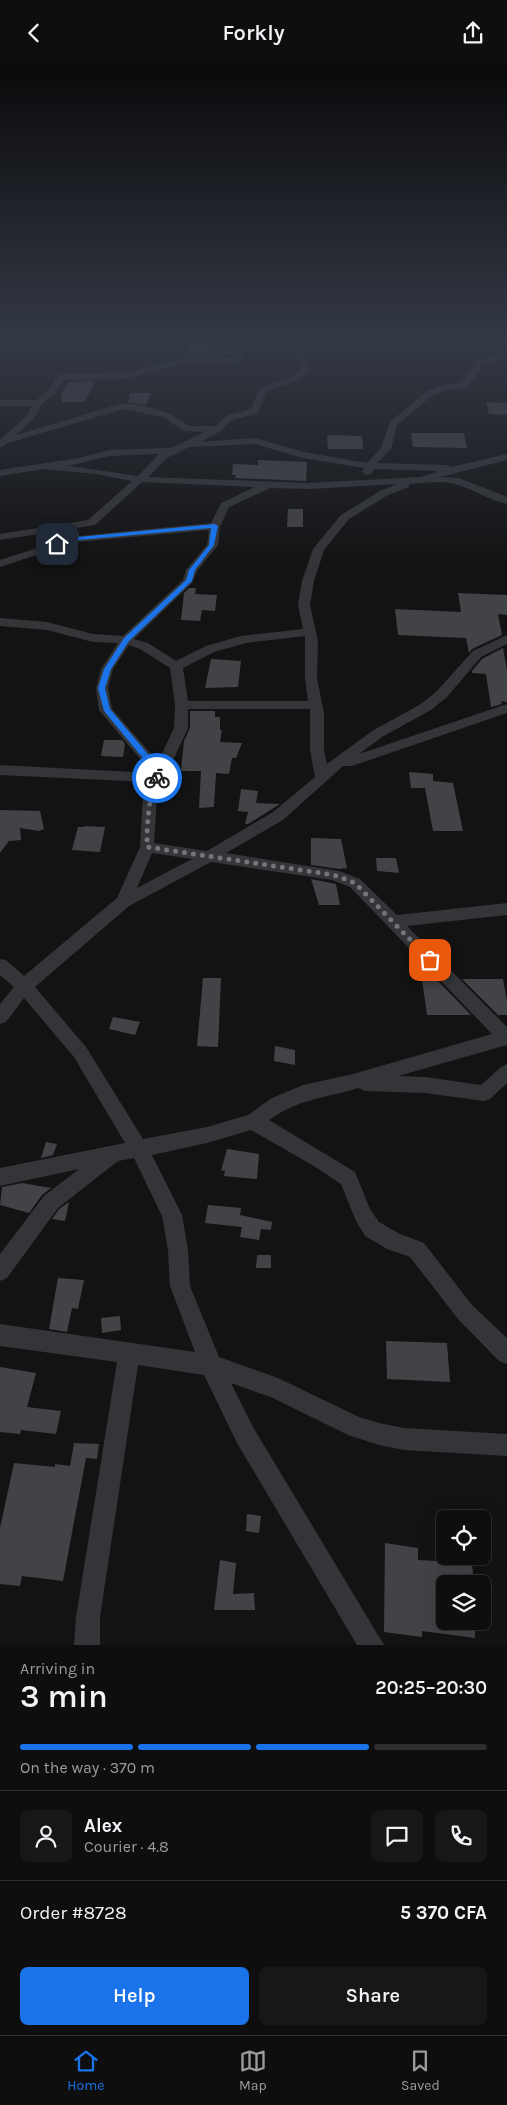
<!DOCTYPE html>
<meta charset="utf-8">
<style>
:root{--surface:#0e0e0f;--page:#171718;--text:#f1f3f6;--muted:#9b9c9e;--line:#2e2e2f;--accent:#1a73e8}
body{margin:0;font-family:Karla,sans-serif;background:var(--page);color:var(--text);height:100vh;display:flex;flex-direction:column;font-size:19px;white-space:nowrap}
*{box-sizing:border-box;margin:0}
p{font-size:16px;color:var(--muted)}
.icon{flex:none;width:28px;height:28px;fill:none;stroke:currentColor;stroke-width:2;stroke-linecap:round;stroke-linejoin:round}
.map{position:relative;height:1580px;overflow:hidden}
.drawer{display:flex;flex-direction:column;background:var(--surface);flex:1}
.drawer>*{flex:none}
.buttons{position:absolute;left:436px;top:1445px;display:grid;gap:10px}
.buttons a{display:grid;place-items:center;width:55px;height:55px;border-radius:8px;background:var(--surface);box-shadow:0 5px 20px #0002,0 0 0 1px var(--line);font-size:25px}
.pin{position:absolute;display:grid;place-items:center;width:42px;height:42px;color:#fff;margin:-21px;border-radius:10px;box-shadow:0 2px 8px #0006}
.courier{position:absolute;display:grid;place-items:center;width:50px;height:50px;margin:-25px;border:4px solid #1a73e8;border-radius:50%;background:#fff;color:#222;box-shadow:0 1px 6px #0007}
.summary em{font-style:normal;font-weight:600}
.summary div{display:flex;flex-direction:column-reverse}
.summary{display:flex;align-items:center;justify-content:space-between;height:85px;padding:0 20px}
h1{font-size:32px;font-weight:600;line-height:38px}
.bar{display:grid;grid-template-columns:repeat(4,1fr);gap:8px 5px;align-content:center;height:60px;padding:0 20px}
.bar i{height:6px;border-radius:4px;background:var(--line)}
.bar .current{background:var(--accent)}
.bar p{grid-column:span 4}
.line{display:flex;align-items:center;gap:12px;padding:0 20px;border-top:1px solid var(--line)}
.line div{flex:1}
.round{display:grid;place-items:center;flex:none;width:52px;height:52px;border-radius:8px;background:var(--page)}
.cta{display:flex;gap:10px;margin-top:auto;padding:10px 20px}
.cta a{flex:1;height:58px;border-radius:8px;background:var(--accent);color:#fff;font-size:20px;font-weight:600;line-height:58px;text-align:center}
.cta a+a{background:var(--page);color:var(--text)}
header{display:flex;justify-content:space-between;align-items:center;height:65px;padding:0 20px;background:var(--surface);font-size:22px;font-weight:600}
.tab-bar{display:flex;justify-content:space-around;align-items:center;height:70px;border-top:1px solid var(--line);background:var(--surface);font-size:14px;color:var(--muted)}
.tab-bar a{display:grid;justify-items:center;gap:2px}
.tab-bar .current{color:var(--accent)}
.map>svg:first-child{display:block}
.building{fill:#424347}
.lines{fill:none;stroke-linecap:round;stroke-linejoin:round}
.minor{fill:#343538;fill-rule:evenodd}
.route{fill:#1a73e8}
.done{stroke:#73757b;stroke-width:5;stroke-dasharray:0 9}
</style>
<header><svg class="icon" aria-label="back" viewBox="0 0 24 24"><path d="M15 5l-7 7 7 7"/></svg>Forkly<svg class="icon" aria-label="share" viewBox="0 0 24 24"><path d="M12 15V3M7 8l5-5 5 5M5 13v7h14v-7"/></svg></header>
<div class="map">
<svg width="507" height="1580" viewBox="0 0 507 1580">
<rect width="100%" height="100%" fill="#131314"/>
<path class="building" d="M189 278 211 279 210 282H232V290L187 289Z
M95 316 85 337H62L61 330 69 317Z
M130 328H151L146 340 128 337Z
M486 337 507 338V350L489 349Z
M411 368H464L467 383 413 382Z
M327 370 362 371 363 384H328Z
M258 395 307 397 306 416 235 413 236 410H232L233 399 258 400Z
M288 444H303V462H287Z
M189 523H196L195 529 217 530 215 546 202 545 200 556 181 555 184 528Z
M458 528 507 530V550L498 549 502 570 472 584 469 588 466 573 398 570 395 544 461 547Z
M503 583 507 605V637L501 636 502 639 491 642 486 609 472 608V606L482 594Z
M211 594 241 596 238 622 205 623Z
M190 646H215V652H220V665H222L220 677 242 678 236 693H232L229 709 216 708 214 742 199 743 201 706H181L184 676 190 663Z
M104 675H122L125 679 123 692 101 691Z
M409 707 433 709V716L453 718 463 766H433L425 723H411Z
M241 724 258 726 256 738 280 739 248 759H245L248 747 238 746Z
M0 745 40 746 44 764 39 766 20 763 21 775 9 776 0 788Z
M85 761 105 762 100 787 72 785 78 762H84Z
M311 773 341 774 347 803 340 804 311 800Z
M376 793H396L399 808 377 806Z
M311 814 336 819 340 840H319Z
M203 913H221L218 982 197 981Z
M422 914H436L471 950H427Z
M462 914H503L507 936V950H498Z
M113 952 140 957 135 970 109 964Z
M275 981 295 985V1000L274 996Z
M46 1077 57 1079 53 1090 41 1093Z
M227 1084 259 1089 257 1114 224 1111 225 1105 221 1106Z
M22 1118 51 1123 42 1130 29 1148 0 1140 2 1122Z
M69 1137 65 1156 52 1154 59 1144Z
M208 1140 241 1143 240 1150 272 1157 271 1165 261 1164 259 1175 240 1172 242 1162 205 1158Z
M257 1190H271V1203H256Z
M58 1213 84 1215 78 1244 72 1243 67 1267 49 1264Z
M120 1251 121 1265 102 1268 101 1253Z
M386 1276 447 1278 450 1317 387 1314Z
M0 1302 36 1308 27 1342 61 1346 56 1369 21 1365 20 1369 0 1367Z
M74 1378 99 1379 97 1394 86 1393 63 1516 22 1511 20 1521 0 1519V1463L14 1398 55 1402V1399L70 1401Z
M247 1449 261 1451 259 1468 246 1466Z
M385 1478 418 1483V1495L472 1498 474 1519H445V1556H475V1573L422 1566V1572L384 1567Z
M220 1495 236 1498 233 1529 254 1528 255 1545H214Z"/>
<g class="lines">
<path class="minor" d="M240 276H253L242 281V295L238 298 189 297 123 314 64 315 55 328 42 339 34 353 16 370 123 338 140 340 169 348 189 361H215L226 351 251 344 259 323 295 310 301 304 298 291 288 276H297L306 291 310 305C299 318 281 321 266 327L258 348 233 355 225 361 221 366 200 377 255 373 304 387 367 398 381 383 390 357 427 326 447 319 461 318 477 296 507 285V291L483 300 467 323 448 325 433 330 397 360 391 384 377 398 447 400 451 402 507 389V395L441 412 459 413 507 432V439C489 435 473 424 455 419 441 415 424 418 409 419V422L388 430 349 454 324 485 314 516 310 540 318 576 317 613 324 648V685L327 699 372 666 421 639 437 626 473 586 507 570V579L481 592 447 632 431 645 382 672 359 689 507 639V648L352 701H343L283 755 226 788 339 806 360 814 397 850 507 838V850L407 861 507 962V980L398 1011 425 1012 481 1020 501 1002 507 999V1018L490 1034 484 1036 425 1028 365 1026 358 1023C322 1034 301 1033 269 1055L355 1107 370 1144 379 1157 400 1169 424 1178 472 1240 507 1273V1299L499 1296 458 1254 410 1192 387 1184 365 1171 356 1156 341 1119 314 1101 251 1065 207 1078 152 1090 182 1150 188 1185 190 1221 219 1292 278 1313 359 1352 379 1358 404 1363 507 1369V1391L404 1385 379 1380 348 1370 273 1333 231 1318 253 1362 384 1580H357L237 1378 204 1310 138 1300 100 1552V1580H74L76 1552 117 1297 0 1281V1259L195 1287 170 1221 168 1185 162 1151 134 1093 118 1096 58 1143 7 1213 0 1216V1189L44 1131 79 1104 0 1121V1103L125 1078 74 992 24 933 6 957 0 959V939L14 922 0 910V894L6 895 24 911 117 833 140 782 143 730 149 717 0 710V700L152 708 99 645 96 623 101 604 118 578 93 577 47 565 0 561V553L47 557 93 569 123 571 183 515 186 505 207 480 209 465 66 478 51 485 0 502V495L43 481 75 466 79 467V471L211 458 221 438 255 422 142 417 95 460 0 475V469L88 455 132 416 96 409 44 404 0 411V405L79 393 109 385 171 383 205 367 184 366 163 352 123 344 8 378 0 383V375L27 350 32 341H0V335H36L49 324 58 310 61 309 122 308 189 291 234 292V280ZM255 379 303 393 364 403 362 407 367 410 371 409 374 404 439 406 421 412 309 418 148 412 167 393 189 382ZM159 389 138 411 69 401 109 391ZM397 419 380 426 341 450 313 484 302 516 298 540 303 564 241 571 206 581 176 596 148 578 134 574 192 518 197 506 218 480 220 461 229 442 270 423 309 424ZM305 571V613L308 636H188L183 603 214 587 246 578ZM129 580 140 584 170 603 175 640 174 663 158 697 112 644 108 623 113 604ZM188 644H310V685L315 712 273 747 207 786 154 778 157 730 188 663ZM152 788 192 794 137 823ZM211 797 332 815 350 822 492 969 353 1009 303 1020 272 1033 248 1050 207 1062 143 1074 86 982 35 922 129 841Z"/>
</g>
<linearGradient id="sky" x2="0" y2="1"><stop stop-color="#0a0a0b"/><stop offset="0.55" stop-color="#333945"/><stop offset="1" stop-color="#333945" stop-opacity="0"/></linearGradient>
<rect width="507" height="498" fill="url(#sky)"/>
<path class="route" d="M215 459 218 461 214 480 195 505 192 516 129 576 111 604 105 623 110 644 163 707 160 715 157 716 153 713 155 708 104 646 98 623 104 604 124 573 186 515 189 505 209 480 211 463 68 476 57 481 54 479 67 473Z"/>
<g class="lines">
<path class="done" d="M157 713C148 736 147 758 147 782L334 810 355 818 430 895"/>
</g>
</svg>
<div class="buttons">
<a><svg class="icon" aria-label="locate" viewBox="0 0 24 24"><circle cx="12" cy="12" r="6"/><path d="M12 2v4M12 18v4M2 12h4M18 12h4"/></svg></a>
<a><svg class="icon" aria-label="layers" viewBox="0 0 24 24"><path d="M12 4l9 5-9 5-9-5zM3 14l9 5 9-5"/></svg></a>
</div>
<div class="pin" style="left:430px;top:895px;background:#ea580c"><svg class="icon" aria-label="bag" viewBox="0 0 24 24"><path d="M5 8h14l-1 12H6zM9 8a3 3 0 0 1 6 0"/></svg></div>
<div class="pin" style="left:57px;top:479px;background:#1f2937"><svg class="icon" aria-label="home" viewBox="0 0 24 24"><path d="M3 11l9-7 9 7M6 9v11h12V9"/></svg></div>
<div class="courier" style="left:157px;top:713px"><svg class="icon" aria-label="bike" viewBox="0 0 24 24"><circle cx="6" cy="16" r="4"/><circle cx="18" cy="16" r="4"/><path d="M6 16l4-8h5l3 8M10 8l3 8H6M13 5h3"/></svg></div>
</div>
<section class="drawer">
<div class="summary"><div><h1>3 min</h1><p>Arriving in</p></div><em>20:25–20:30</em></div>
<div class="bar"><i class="current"></i><i class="current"></i><i class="current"></i><i></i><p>On the way · 370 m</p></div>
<div class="line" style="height:90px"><a class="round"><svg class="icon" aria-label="person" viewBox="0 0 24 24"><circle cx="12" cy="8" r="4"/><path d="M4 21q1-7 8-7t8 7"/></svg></a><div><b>Alex</b><p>Courier · 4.8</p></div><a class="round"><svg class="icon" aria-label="chat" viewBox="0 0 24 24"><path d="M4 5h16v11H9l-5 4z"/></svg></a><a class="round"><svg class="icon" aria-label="phone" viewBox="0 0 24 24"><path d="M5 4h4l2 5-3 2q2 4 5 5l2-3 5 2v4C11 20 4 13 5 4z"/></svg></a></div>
<div class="line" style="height:65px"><div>Order #8728</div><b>5 370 CFA</b></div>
<div class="cta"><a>Help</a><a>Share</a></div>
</section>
<nav class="tab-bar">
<a class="current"><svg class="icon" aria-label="home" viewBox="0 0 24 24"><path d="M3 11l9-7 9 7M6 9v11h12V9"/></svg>Home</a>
<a><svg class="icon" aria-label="map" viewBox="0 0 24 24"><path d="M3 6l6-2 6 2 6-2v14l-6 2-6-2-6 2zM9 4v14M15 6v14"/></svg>Map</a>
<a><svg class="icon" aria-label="saved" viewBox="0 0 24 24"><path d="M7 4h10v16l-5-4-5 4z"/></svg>Saved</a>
</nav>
